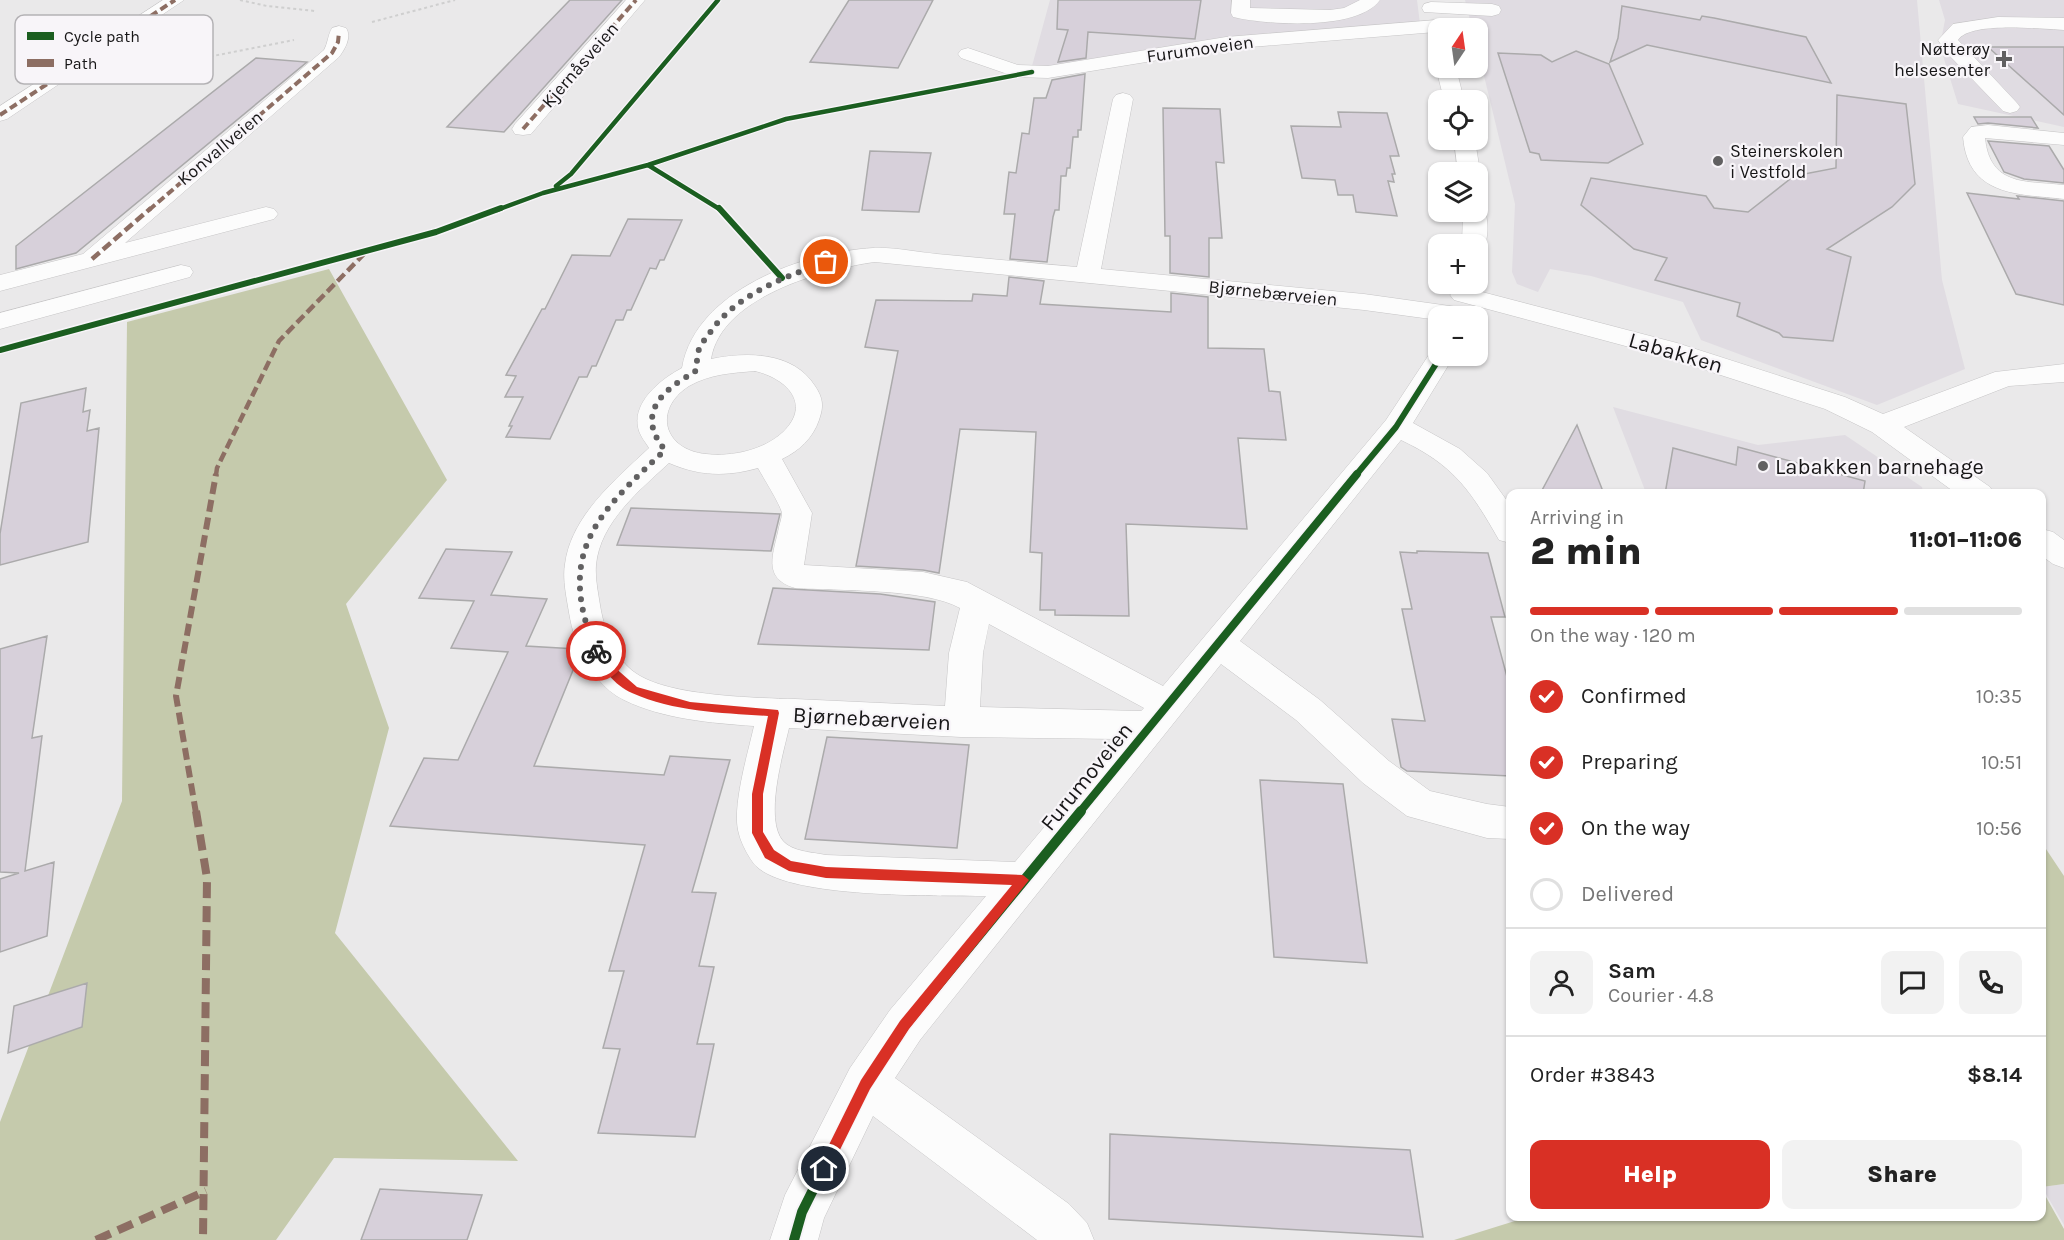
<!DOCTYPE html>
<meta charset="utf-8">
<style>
:root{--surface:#fff;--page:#f2f2f2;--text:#222;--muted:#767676;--line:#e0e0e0;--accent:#d93025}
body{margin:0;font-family:Karla,sans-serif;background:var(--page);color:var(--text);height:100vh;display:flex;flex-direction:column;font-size:22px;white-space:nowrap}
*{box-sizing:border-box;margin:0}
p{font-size:20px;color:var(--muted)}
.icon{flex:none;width:33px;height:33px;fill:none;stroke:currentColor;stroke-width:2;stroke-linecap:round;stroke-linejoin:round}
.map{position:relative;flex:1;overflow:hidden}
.side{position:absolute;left:1506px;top:489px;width:540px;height:732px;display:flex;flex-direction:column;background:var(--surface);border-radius:12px;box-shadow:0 2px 4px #0004}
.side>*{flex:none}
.needle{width:39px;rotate:13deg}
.controls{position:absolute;left:1428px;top:18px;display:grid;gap:12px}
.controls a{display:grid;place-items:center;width:60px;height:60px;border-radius:12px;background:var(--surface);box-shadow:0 2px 4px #0004;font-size:30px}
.pin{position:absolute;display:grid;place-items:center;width:51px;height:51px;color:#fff;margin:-26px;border:3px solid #fff;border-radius:50%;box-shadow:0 2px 6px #0007}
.courier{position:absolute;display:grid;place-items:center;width:60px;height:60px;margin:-30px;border:4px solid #d93025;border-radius:50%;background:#fff;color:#222;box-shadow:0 2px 8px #0007}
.headline em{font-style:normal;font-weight:800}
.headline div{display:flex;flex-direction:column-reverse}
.headline{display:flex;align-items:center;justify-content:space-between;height:102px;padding:0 24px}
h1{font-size:39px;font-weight:800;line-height:45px}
.bar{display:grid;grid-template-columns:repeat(4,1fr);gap:9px 6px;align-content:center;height:72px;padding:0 24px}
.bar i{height:8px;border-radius:4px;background:var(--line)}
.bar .current{background:var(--accent)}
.bar p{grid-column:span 4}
.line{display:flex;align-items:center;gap:15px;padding:0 24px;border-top:2px solid var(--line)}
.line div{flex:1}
.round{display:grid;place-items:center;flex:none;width:63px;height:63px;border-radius:12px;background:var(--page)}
ol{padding:0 24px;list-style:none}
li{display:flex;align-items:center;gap:18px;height:66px}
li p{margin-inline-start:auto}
li .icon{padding:6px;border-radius:50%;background:var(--accent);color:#fff;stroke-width:4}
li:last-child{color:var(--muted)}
li i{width:33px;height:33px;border:3px solid var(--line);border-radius:50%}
.primary-button{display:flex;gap:12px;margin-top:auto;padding:12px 24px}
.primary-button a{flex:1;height:69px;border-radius:12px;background:var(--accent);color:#fff;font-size:24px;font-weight:800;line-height:69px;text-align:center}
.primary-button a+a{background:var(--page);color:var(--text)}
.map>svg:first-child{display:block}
.built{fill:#e0dce2}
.forest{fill:#c5caac}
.building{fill:#d7d0da;stroke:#abaaab;stroke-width:1.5}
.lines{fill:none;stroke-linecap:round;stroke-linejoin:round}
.minor-casing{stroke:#c6c5c6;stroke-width:1}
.path{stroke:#cfcfcf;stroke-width:2;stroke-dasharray:3 3;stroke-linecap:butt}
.minor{fill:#fcfcfc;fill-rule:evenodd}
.quiet-far3{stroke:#8d6e63;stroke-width:4;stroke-dasharray:8 4;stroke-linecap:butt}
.quiet-far2{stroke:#8d6e63;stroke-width:4.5;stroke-dasharray:10 4.5;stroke-linecap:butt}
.quiet-far1{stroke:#8d6e63;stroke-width:6;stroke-dasharray:12 6;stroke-linecap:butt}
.quiet{stroke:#8d6e63;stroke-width:8;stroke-dasharray:16 8;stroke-linecap:butt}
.cycleway-far3-casing{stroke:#f8f5f9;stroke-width:7}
.cycleway-far2-casing{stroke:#f8f5f9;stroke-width:9}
.cycleway-far1-casing{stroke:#f8f5f9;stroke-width:11}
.cycleway-casing{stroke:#f8f5f9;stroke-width:14}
.cycleway-far3{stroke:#1b5e20;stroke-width:4.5}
.cycleway-far2{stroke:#1b5e20;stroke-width:6}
.cycleway-far1{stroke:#1b5e20;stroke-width:8}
.cycleway{stroke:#1b5e20;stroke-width:10}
.route{fill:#d93025}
.done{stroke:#616061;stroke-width:6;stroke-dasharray:0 10.8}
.poi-dot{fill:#616061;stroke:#f8f5f9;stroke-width:2}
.labels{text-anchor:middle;stroke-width:4.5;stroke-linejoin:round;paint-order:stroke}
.far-street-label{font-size:18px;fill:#171617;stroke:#f8f5f9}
.far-poi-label{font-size:18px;fill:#171617;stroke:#f8f5f9;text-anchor:end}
.street-label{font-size:22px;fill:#171617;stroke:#f8f5f9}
.poi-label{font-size:22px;fill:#171617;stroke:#f8f5f9;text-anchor:start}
.key{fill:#f8f5f9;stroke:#b4b2b5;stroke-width:1.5}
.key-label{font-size:16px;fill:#171617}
</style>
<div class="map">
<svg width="2064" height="1240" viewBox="0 0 2064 1240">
<rect width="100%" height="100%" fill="#eae9ea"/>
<path class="built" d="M1050 0H1417L1420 24 1192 52 1029 77Z
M1465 0H1917L1942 280 1965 369 1877 405 1701 340 1683 302 1591 276 1550 269 1538 292 1517 284 1512 272 1515 204 1478 51V28H1472Z
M1939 0H2064V127L1958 104 1940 46 1945 20Z
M1613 407 1758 445 1845 435 1922 487 1923 493H1646Z
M2064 1184V1225L2042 1187Z"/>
<path class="forest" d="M329 269 447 480 346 604 389 728 335 933 518 1161 334 1158 276 1240H0V1122L122 801 127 322Z
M2042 843 2064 876V1184L2042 1187Z
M2042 1190 2064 1229V1240H1454L1531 1216H2042Z"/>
<path class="building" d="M570 0H622L504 132 447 127Z
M849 0H933L898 68 810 62Z
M1058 0H1201L1195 39 1088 32 1086 58 1058 62 1068 30 1057 29Z
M1622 6 1700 20 1702 16 1714 18 1806 37 1831 83 1647 45 1610 62 1618 38Z
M1988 47H2064V115Z
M1576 51 1609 64 1643 144 1608 163 1541 160 1539 154 1530 152 1498 53 1541 55 1552 62Z
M256 58 307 62 76 253 16 269V246Z
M1085 74 1081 130H1078V137H1073L1070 168H1067L1066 176H1061L1059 210H1055L1053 217 1047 262 1010 259 1015 214H1004L1009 172 1016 173 1022 133 1029 134 1034 98H1046L1052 80Z
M1837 95 1906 104 1915 184 1892 207 1827 249 1851 257 1833 341 1783 337 1779 333 1737 316 1740 303 1655 280 1667 258 1634 249 1581 205 1591 178 1706 196 1714 208 1748 212 1794 176 1836 168Z
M1163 108 1220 109 1224 163 1216 162 1222 238H1209V277L1170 273V236H1165Z
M1338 112 1387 113 1399 156H1390L1395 174H1392L1394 182 1388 181 1397 216 1356 212 1353 195H1338L1335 180 1302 178 1291 126 1341 127Z
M1974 117H2031L2038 128 1988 123 1978 124Z
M1988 141 2049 146 2064 170V183L2024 179 2004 172Z
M870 151 931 153 919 212 862 210Z
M1967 193 2019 199 2017 196 2064 201V305L2016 294Z
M628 219 682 220 664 260H660L656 269 650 268 631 310H627L623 320H616L596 366H592L587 377H579L550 439 506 437 512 426H509L523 397H505L516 376 506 375 542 309H545L572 255 610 256Z
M1009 277 1044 281 1040 304 1171 312V293L1208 297V348L1264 349 1269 391 1280 392 1286 440 1238 438 1247 529 1126 524 1129 616 1055 615V610H1040L1042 553 1030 552 1036 432 960 429 939 573 923 570 856 566 898 351 865 347 876 300 972 301 973 294 1007 296Z
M86 388 83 412 90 410 87 431 99 428 88 542 0 565V534L21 403Z
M1577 425 1604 494H1540Z
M1738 447 1865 481 1863 494H1665L1673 448 1736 465Z
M631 508 780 514 771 551 617 545Z
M446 549 512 552 491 595 547 599 526 646 577 649 580 653 534 766 664 775 670 756 730 760 692 892 716 893 699 966 714 967 697 1044H714L695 1137 598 1133 620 1049 603 1048 624 971H609L645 845 390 826 424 758 458 760 508 652 451 648 474 601 419 598Z
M1417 551 1488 553 1505 617H1491L1510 688V776L1407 771 1401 767 1392 719 1425 721 1402 609H1412L1400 552 1417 553Z
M773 588 880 594 935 602 929 650 758 644Z
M47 636 32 738 42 736 25 871 54 862 47 936 0 952V879L19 873 0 872V649Z
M827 737 969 745 957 848 805 839Z
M1260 780 1343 784 1367 963 1274 957Z
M87 983 82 1027 8 1053 14 1006Z
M1110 1134 1410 1150 1423 1237 1109 1219Z
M380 1189 482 1195 467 1240H361Z"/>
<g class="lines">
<g class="minor-casing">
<path id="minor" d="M163 0H184L7 119 0 121V106Z
M626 0H645L531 134 523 135 515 134 512 129 515 124Z
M1232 0H1250V8L1330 10 1344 8 1360 0H1380C1358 31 1267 25 1233 17L1231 13Z
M1431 2 1492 4 1499 6 1501 10 1499 14 1492 16 1424 12 1422 8 1424 4Z
M1998 17 2064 18V30C2041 29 1970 21 1958 40L2017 103 2020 107 2017 111 2010 113 2003 111 1946 52 1938 40 1953 24Z
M1436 20 1443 22 1445 26 1444 28H1438L1436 32 1226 49 1048 78 1016 77 961 58 958 54 961 50 968 48 1018 65 1048 66 1226 37Z
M339 26 346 28C352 37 345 49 339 57L125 243 266 207 274 209 278 214 274 219 0 291V275L83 254 324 50C328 43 328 34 332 28Z
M1438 64V68H1456L1464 100H1444L1436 68Z
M1123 93 1130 95 1133 99 1101 269 1364 294 1457 307 1466 310 1470 315 1438 316V320L1364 310 875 262C823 269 721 297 711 359 746 352 793 351 815 386 823 398 824 406 819 420 813 438 799 451 782 459L812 513 804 565 923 572 967 582 1163 686 1386 420 1432 350 1438 348V356H1454L1413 423 1460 449 1487 473 1510 505V543L1499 540C1471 491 1454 465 1401 440L1240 641 1320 700 1389 761 1430 791 1487 804 1510 807V839L1487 838 1407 816 1363 783 1296 720 1221 664 920 1040 895 1078 1069 1204 1087 1223 1094 1240H1037L873 1116 824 1218 818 1240H770L785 1195 850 1068 890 1010 986 896C936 895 790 899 756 866 750 860 741 843 739 834 731 809 748 753 754 726 711 723 663 719 624 700 603 690 589 669 580 649 572 633 570 618 567 601 565 589 563 576 565 564 571 516 616 479 649 448 646 443 641 437 639 431 630 403 661 379 682 368 695 290 804 252 873 248 894 247 916 252 937 254 983 258 1030 263 1077 267L1113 99 1116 95ZM755 371C785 378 813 403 783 432 764 450 732 457 706 454 664 450 652 410 689 386 710 374 732 373 755 371ZM669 463C699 476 726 477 758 468 763 477 780 504 782 513 782 517 780 523 779 527 774 553 761 578 795 588 838 591 924 588 960 608L949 653 945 706C895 704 845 701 795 699 755 698 682 696 646 679 617 666 605 635 600 605 598 592 595 578 596 565 600 522 640 490 669 463ZM989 624 1144 708 1141 711 980 707 983 653ZM789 728 961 737 1118 739 1015 862 826 855C812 852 793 852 783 841 764 819 783 754 789 728Z
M1988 125 2064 133V145L1985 138C1990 186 2025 181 2064 185V199C2017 194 1968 196 1963 137L1971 127Z
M1454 140H1475L1480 172 1478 176V172H1458Z
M1478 206 1483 207C1489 216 1489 240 1483 249L1478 250V244H1462L1463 212H1478Z
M181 265 190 267 193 272 190 277 0 329V313Z
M1463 287 1677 343 1845 397 1883 414 1995 372 2064 364V382L2009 386 1904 427 1990 487 1994 494H1957L1872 432 1825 409 1659 355 1454 300 1450 295 1454 290Z
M2042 529 2053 532 2064 540V568L2053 564 2042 556Z"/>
</g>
<path class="path" d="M240 0 267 6 315 11
M372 22 455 0
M122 74 294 40"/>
<use href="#minor" class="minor"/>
<path class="quiet-far3" d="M0 115 175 0
M523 129 636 0
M149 210 332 53 338 42 339 32"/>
<path class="quiet-far2" d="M92 259 151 208
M216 475 217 468 279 341 364 254"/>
<path class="quiet-far1" d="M196 813 176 696 216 474"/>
<path class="quiet" d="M196 811 207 878 203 1240
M96 1240 206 1191"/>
<g class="cycleway-far3-casing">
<path id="cycleway-far3" d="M648 165 721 210
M556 186 571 174 718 0
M497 210 543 193 648 165 786 119 1032 72"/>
</g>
<g class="cycleway-far2-casing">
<path id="cycleway-far2" d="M719 208 782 278
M0 350 436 232 501 208
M1356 475 1396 427 1441 356"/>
</g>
<g class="cycleway-far1-casing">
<path id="cycleway-far1" d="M1079 813 1357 474"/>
</g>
<g class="cycleway-casing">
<path id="cycleway" d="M794 1240 802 1212 866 1084 905 1025 1081 811"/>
</g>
<use href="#cycleway-far3" class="cycleway-far3"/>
<use href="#cycleway-far2" class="cycleway-far2"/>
<use href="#cycleway-far1" class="cycleway-far1"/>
<use href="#cycleway" class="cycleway"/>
</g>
<path class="route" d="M596 647 599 648 612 665 637 687 690 702 778 710 779 713 763 794V832L774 850 791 861 826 867 1023 875 1029 880 909 1029 870 1089 828 1174 824 1176 819 1174 817 1169 861 1080 900 1021 1012 885 826 878 789 871 765 858 752 833V794L768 716C723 713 675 712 632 693 615 686 600 666 591 651Z"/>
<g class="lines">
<path class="done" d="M596 651C555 553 597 514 665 450 635 414 662 390 695 372 697 365 697 356 699 349 701 344 706 338 709 334 736 294 783 278 826 262"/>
</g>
<g class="poi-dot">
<path d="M2001 50h6v6h6v6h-6v6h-6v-6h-6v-6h6z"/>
<circle cx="1718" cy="161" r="6"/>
<circle cx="1763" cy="466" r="6"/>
</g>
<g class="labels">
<g class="far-street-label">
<text transform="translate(1200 49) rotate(-8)" y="6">Furumoveien</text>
<text transform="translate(580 65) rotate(-49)" y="6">Kjernåsveien</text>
<text transform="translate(220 148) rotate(-40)" y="6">Konvallveien</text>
<text transform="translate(1273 293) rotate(6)" y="6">Bjørnebærveien</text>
</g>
<g class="far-poi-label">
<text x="1990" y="55">Nøtterøy<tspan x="1990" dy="21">helsesenter</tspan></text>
<text x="1730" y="157" text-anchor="start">Steinerskolen<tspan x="1730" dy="21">i Vestfold</tspan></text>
</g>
<g class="street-label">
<text transform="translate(1676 352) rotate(16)" y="8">Labakken</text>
<text transform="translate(872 718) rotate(3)" y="8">Bjørnebærveien</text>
<text transform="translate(1086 776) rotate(-51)" y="8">Furumoveien</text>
</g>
<g class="poi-label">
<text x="1775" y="474">Labakken barnehage</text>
</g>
</g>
<rect x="15" y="15" width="198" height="69" rx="9" class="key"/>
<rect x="27" y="32" width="27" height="8" fill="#1b5e20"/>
<rect x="27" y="59" width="27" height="8" fill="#8d6e63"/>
<g class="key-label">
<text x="64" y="42">Cycle path</text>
<text x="64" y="69">Path</text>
</g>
</svg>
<div class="controls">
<a><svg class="needle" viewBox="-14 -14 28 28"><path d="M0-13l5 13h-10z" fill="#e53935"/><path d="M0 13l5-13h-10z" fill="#767676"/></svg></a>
<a><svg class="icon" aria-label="locate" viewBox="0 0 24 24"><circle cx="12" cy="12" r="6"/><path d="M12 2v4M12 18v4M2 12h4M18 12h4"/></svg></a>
<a><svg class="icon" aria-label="layers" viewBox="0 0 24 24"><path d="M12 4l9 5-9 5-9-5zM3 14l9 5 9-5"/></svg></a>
<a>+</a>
<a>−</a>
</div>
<div class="pin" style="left:826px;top:262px;background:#ea580c"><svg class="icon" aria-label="bag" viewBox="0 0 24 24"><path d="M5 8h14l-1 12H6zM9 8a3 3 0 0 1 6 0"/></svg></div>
<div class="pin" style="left:824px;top:1169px;background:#1f2937"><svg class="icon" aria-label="home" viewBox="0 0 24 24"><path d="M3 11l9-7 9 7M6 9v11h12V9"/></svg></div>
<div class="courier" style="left:596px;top:651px"><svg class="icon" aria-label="bike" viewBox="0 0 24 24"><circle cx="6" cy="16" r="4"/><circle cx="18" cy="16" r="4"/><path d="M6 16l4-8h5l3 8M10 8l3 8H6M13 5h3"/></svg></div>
<section class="side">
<div class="headline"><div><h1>2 min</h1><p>Arriving in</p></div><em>11:01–11:06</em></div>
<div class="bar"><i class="current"></i><i class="current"></i><i class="current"></i><i></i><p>On the way · 120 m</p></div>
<ol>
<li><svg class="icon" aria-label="check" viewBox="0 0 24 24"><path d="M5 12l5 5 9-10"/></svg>Confirmed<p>10:35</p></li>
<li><svg class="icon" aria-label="check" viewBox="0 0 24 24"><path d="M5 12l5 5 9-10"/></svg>Preparing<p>10:51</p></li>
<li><svg class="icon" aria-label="check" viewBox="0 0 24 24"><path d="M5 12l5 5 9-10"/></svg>On the way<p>10:56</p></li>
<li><i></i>Delivered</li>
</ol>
<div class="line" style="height:108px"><a class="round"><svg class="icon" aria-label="person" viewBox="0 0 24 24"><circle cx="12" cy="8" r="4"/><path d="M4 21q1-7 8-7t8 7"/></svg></a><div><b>Sam</b><p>Courier · 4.8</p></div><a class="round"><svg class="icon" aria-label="chat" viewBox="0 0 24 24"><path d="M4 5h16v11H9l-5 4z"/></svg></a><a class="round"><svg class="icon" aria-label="phone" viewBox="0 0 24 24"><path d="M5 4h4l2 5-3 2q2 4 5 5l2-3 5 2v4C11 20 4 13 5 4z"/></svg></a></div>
<div class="line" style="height:78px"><div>Order #3843</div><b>$8.14</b></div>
<div class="primary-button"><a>Help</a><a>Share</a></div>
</section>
</div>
